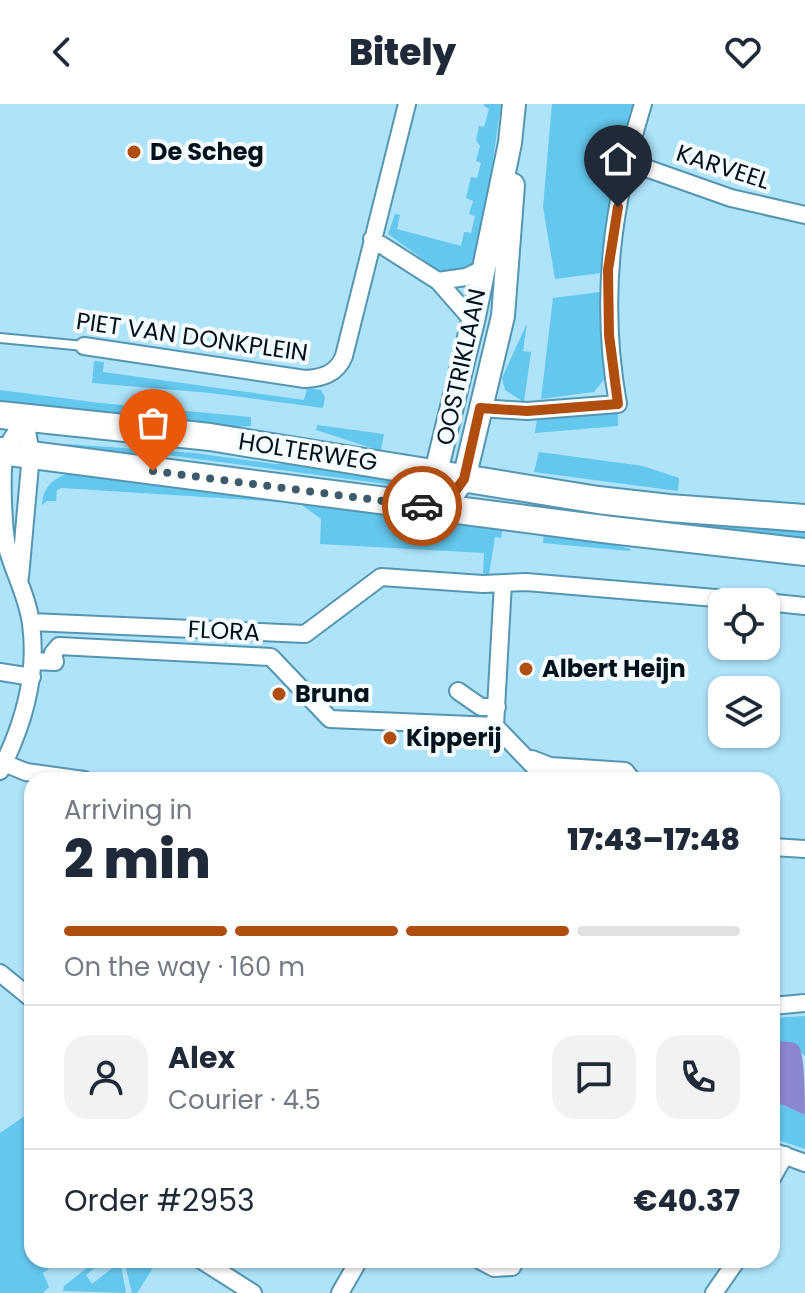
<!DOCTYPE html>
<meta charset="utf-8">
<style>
:root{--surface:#fff;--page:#f2f2f3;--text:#1f2937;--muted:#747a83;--line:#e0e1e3;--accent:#b04e10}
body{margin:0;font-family:Poppins,sans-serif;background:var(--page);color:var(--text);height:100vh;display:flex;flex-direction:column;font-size:30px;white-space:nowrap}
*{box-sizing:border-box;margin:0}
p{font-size:26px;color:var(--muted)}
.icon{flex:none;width:44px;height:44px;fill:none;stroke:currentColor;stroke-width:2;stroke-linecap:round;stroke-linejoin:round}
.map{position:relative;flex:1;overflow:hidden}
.side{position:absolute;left:24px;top:668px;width:756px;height:496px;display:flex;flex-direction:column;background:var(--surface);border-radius:24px;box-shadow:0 2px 6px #0004}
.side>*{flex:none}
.buttons{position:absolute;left:708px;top:484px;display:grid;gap:16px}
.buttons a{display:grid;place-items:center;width:72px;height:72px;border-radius:16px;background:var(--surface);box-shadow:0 2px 6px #0004;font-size:40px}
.pin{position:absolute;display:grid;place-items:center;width:68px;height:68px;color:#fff;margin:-82px -34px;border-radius:50% 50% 50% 0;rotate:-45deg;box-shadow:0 0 8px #0007}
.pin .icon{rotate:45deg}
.courier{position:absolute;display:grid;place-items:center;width:80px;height:80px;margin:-40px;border:6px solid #b04e10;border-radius:50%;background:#fff;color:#222;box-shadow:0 2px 10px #0007}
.head em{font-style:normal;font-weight:800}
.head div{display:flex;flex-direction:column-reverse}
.head{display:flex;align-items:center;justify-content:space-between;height:136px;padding:0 40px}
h1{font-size:52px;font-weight:800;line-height:60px}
.bar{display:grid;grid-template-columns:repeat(4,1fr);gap:12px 8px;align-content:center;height:96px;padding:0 40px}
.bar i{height:10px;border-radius:6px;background:var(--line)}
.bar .active{background:var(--accent)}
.bar p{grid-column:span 4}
.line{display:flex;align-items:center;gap:20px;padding:0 40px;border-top:2px solid var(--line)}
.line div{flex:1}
.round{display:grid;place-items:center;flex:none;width:84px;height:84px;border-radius:24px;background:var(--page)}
header{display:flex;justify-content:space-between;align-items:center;height:104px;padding:0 40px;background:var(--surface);font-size:36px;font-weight:800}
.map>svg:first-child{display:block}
.green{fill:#64c7ee}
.water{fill:#8b86d0}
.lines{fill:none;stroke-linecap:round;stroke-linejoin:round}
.lane-casing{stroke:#5496b1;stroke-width:12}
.street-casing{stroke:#5496b1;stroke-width:20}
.secondary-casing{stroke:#5496b1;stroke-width:26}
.primary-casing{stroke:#5496b1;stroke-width:30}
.lane{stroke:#fff;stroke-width:8}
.street{stroke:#fff;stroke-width:16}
.secondary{stroke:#fff;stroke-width:22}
.primary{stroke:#fff;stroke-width:26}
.done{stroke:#3d5b6a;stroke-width:8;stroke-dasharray:0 14.4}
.route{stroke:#b04e10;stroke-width:10}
.poi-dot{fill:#b04e10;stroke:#f5fcff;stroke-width:3}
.labels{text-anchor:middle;stroke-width:8;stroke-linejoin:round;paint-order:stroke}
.poi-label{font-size:24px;font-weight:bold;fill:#00121c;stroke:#f5fcff;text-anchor:start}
.street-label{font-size:24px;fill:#00121c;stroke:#f5fcff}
</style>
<header><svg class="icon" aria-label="back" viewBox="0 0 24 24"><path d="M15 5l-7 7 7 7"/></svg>Bitely<svg class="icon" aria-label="heart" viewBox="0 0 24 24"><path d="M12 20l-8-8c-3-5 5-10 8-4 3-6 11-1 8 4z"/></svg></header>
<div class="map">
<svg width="805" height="1189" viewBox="0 0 805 1189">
<rect width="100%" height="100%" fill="#aee3fa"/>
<path class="green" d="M484 0H501L480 147 472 161 450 170 435 164 388 130 395 110 400 111 397 125 461 142 464 128 471 129 475 112 469 110 473 97 466 94 471 73 477 74 481 59 476 57 480 42 476 36 479 22 484 23 489 5 484 2Z
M552 0H635L607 109 601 169 555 175 543 103Z
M600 188 606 273 594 288 541 295 553 194Z
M527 219 523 247 531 248 524 298 505 286 502 274Z
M94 257 104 258 103 268 304 296 307 284 321 286 325 293 323 304 211 289 92 279Z
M0 286 100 299 251 313V322L223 324 0 301Z
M618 308V322L535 329 537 315Z
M317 321 384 330 381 347 316 326Z
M66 340 195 349 275 360 339 361 396 371 394 381 151 349 118 352 66 345Z
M539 348 643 362 679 374 678 387 534 368Z
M83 367 503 423 501 434 495 433 489 471 483 470 484 449 320 440 321 415 299 399 62 384 57 386 56 397H47L42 401C43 377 62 369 83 367Z
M559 400 805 423V438L557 410Z
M544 427 580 432 631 445 630 447 543 439Z
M805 912V952L787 938H772V914Z
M772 996 805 1011V1045L772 1034Z
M32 1007V1156H61L43 1169 49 1183 43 1189H0V1029Z
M97 1156H105L86 1171 92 1180 115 1162 110 1156H120L126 1189 63 1187 64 1182Z
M124 1156H158L137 1189H132Z"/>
<path class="water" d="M772 938C780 938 791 936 798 941 805 949 805 995 805 1011L772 996Z"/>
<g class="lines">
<g class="lane-casing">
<path id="lane" d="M0 234 84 242"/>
</g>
<g class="street-casing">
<path id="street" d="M626 57 731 94 805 111
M372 135 438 177 473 217
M438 177 466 173 483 165
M84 242 305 275C322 274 337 270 344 252L407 0
M480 304 527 307 618 300C599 194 612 101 643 0
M20 473 31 350 25 315
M503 479 495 622 547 676
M766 498 805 502
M31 518 305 530 381 473 483 480 526 478 763 498
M33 557 55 558 53 549 59 542 271 553 330 615 495 622
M0 568 32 573
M458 587 481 603H497
M532 655 550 662 625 667 632 676
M4 659 26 668 84 676
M0 667C23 622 38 571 31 520 28 495 16 473 9 450 3 432 0 363 6 346 10 335 19 325 25 315
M772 743 805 745
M0 869 32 895
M772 902 805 899
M772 1047 805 1059
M772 1074 785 1051
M201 1156 253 1189
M479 1156 494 1164 512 1163 516 1156
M340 1189 359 1156
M714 1189 737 1156"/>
</g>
<g class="secondary-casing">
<path id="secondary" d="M455 387 464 375 503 212 513 81
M443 404 436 368 473 217 510 39 514 0"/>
</g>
<g class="primary-casing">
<path id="primary" d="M0 311 210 333 598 396 669 404 805 414
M0 347 611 426 805 448"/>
</g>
<use href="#lane" class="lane"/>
<use href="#street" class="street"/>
<use href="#secondary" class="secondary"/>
<use href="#primary" class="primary"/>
</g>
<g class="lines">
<path class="done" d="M153 367 422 402"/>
<path class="route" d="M422 402 443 404 464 375 480 304 527 307 618 300 609 231 608 166 618 103"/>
</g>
<g class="poi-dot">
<circle cx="134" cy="48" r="8"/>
<circle cx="526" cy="565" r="8"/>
<circle cx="279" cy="590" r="8"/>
<circle cx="390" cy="634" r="8"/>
</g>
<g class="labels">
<g class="poi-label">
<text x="150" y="56">De Scheg</text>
<text x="542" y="573">Albert Heijn</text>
<text x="295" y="598">Bruna</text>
<text x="406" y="642">Kipperij</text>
</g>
<g class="street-label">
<text transform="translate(723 63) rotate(18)" y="8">KARVEEL</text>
<text transform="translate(192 233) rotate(8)" y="8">PIET VAN DONKPLEIN</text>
<text transform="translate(461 263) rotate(-78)" y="8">OOSTRIKLAAN</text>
<text transform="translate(308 348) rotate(9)" y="8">HOLTERWEG</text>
<text transform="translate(224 527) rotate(3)" y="8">FLORA</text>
</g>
</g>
</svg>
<div class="buttons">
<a><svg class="icon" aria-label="locate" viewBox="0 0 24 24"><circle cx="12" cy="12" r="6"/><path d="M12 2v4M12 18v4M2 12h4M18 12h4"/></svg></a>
<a><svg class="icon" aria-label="layers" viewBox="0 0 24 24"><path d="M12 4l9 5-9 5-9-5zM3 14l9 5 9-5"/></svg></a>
</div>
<div class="pin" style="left:153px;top:367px;background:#ea580c"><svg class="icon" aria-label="bag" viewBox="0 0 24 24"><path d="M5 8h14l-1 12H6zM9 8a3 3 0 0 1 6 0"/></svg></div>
<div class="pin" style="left:618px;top:103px;background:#1f2937"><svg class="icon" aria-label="home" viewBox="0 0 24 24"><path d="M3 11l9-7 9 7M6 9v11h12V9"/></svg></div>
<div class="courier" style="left:422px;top:402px"><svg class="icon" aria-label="car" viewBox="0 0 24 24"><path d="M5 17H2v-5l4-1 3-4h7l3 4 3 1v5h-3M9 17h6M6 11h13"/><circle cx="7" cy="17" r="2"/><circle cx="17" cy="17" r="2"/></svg></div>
<section class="side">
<div class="head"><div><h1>2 min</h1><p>Arriving in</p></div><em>17:43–17:48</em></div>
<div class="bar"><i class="active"></i><i class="active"></i><i class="active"></i><i></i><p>On the way · 160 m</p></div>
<div class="line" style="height:144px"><a class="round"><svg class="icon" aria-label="person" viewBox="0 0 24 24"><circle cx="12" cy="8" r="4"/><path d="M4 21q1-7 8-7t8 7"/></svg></a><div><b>Alex</b><p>Courier · 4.5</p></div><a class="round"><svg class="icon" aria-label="chat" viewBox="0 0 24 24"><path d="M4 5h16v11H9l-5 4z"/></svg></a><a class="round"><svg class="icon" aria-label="phone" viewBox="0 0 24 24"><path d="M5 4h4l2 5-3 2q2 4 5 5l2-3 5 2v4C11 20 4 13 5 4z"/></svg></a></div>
<div class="line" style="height:104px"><div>Order #2953</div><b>€40.37</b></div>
</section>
</div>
